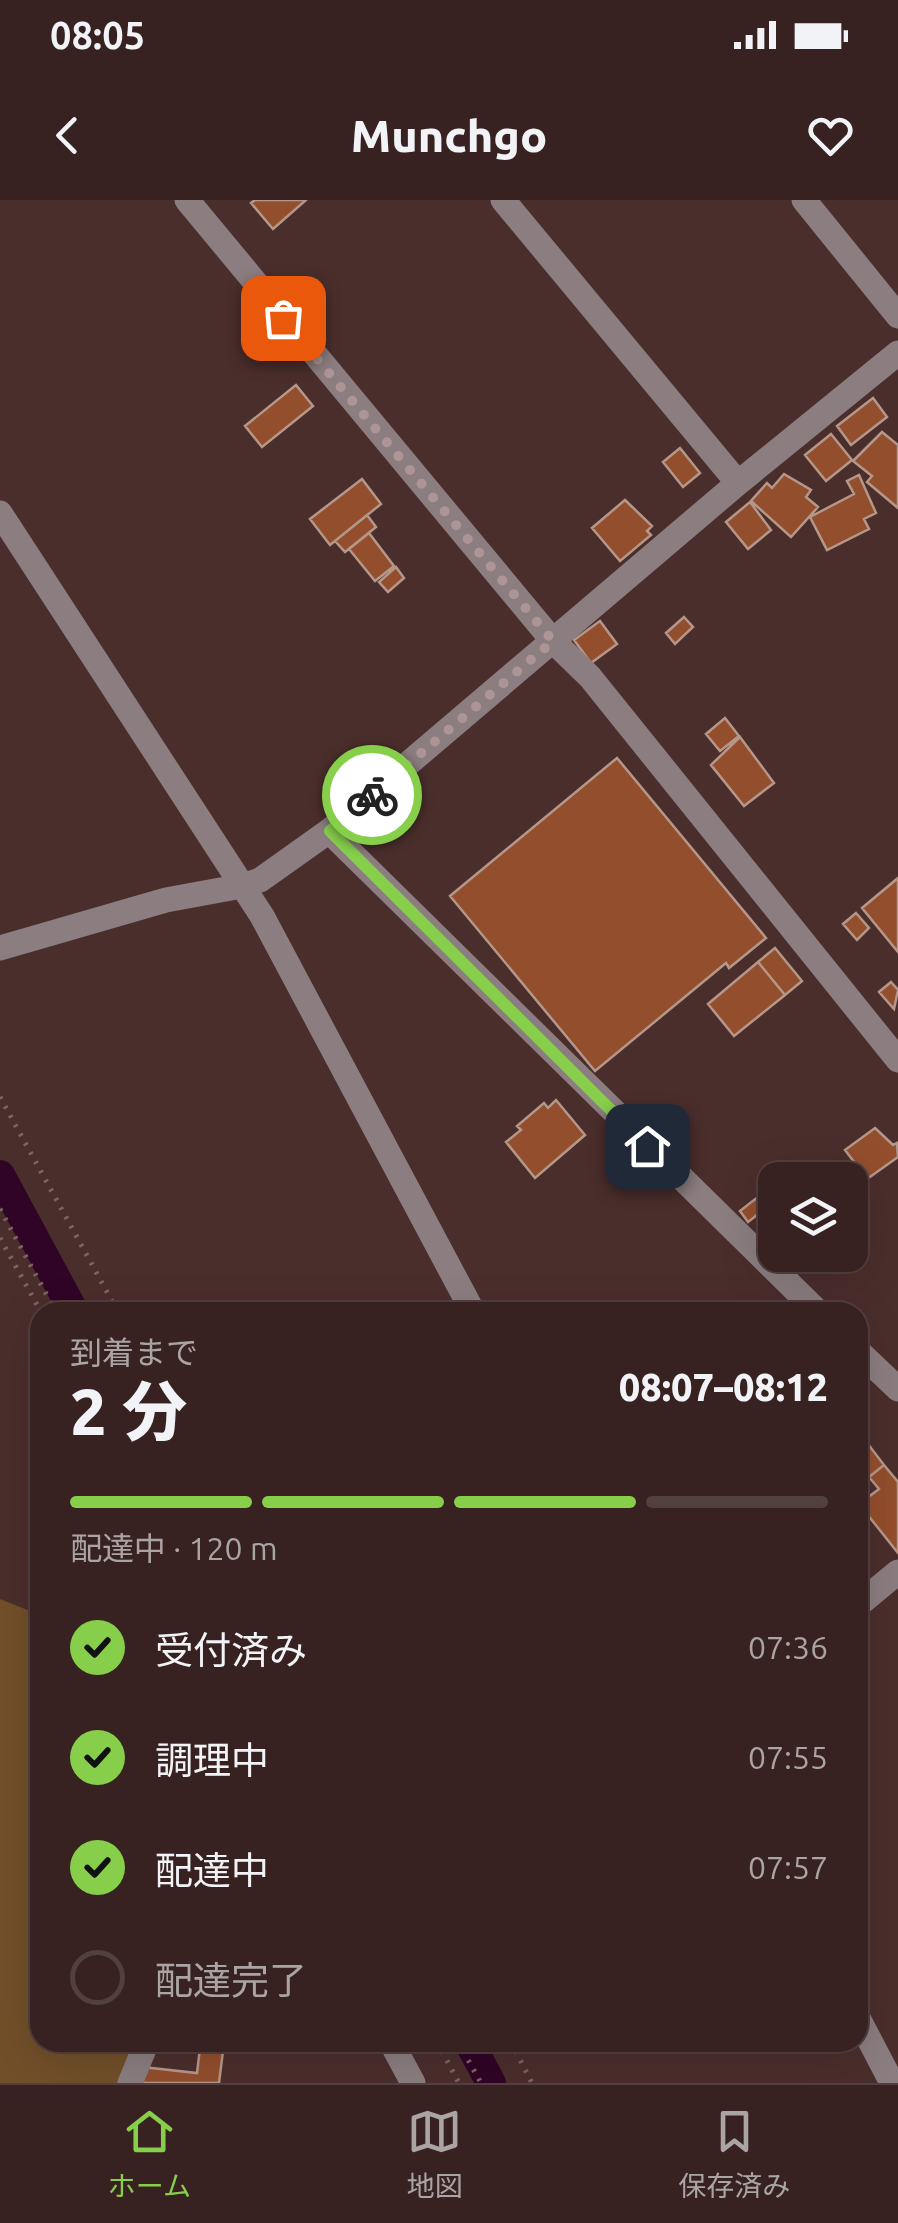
<!DOCTYPE html>
<html lang="ja">
<meta charset="utf-8">
<style>
:root{--surface:#382221;--page:#3f2a2a;--text:#f1f3f6;--muted:#aba4a5;--line:#523f3f;--accent:#87cf4b}
body{margin:0;font-family:Ubuntu,"Noto Sans JP",sans-serif;background:var(--page);color:var(--text);height:100vh;display:flex;flex-direction:column;font-size:38px;white-space:nowrap}
*{box-sizing:border-box;margin:0}
p{font-size:32px;color:var(--muted)}
.icon{flex:none;width:55px;height:55px;fill:none;stroke:currentColor;stroke-width:2;stroke-linecap:round;stroke-linejoin:round}
.map{position:relative;flex:1;overflow:hidden}
.details{position:absolute;left:30px;top:1102px;width:838px;height:750px;display:flex;flex-direction:column;background:var(--surface);border-radius:30px;box-shadow:0 10px 40px #0002,0 0 0 2px var(--line)}
.details>*{flex:none}
.fabs{position:absolute;left:758px;top:962px;display:grid;gap:20px}
.fabs a{display:grid;place-items:center;width:110px;height:110px;border-radius:20px;background:var(--surface);box-shadow:0 10px 40px #0002,0 0 0 2px var(--line);font-size:50px}
.pin{position:absolute;display:grid;place-items:center;width:85px;height:85px;color:#fff;margin:-42px;border-radius:20px;box-shadow:0 5px 15px #0006}
.courier{position:absolute;display:grid;place-items:center;width:100px;height:100px;margin:-50px;border:8px solid #87cf4b;border-radius:50%;background:#fff;color:#222;box-shadow:0 2px 12px #0007}
.headline em{font-style:normal;font-weight:800}
.headline div{display:flex;flex-direction:column-reverse}
.headline{display:flex;align-items:center;justify-content:space-between;height:170px;padding:0 40px}
h1{font-size:65px;font-weight:800;line-height:75px}
.bar{display:grid;grid-template-columns:repeat(4,1fr);gap:15px 10px;align-content:center;height:120px;padding:0 40px}
.bar i{height:12px;border-radius:8px;background:var(--line)}
.bar .current{background:var(--accent)}
.bar p{grid-column:span 4}
ol{padding:0 40px;list-style:none}
li{display:flex;align-items:center;gap:30px;height:110px}
li p{margin-inline-start:auto}
li .icon{padding:10px;border-radius:50%;background:var(--accent);color:#111;stroke-width:4}
li:last-child{color:var(--muted)}
li i{width:55px;height:55px;border:5px solid var(--line);border-radius:50%}
.status{display:flex;justify-content:space-between;align-items:center;height:70px;padding:0 50px;background:var(--surface);direction:ltr}
.status svg{height:28px;fill:currentColor}
header{display:flex;justify-content:space-between;align-items:center;height:130px;padding:0 40px;background:var(--surface);font-size:45px;font-weight:800}
.menu{display:flex;justify-content:space-around;align-items:center;height:140px;border-top:2px solid var(--line);background:var(--surface);font-size:28px;color:var(--muted)}
.menu a{display:grid;justify-items:center;gap:5px}
.menu .current{color:var(--accent)}
.map>svg:first-child{display:block}
.green{fill:#714f29}
.lines{fill:none;stroke-linecap:round;stroke-linejoin:round}
.canal{stroke:#300426;stroke-width:30}
.building{fill:#934e2d;stroke:#b59789;stroke-width:2.5}
.path{stroke:#7d6462;stroke-width:5;stroke-dasharray:2.5 8;stroke-linecap:butt}
.minor{stroke:#8b7d80;stroke-width:25}
.done{stroke:#ac9594;stroke-width:10;stroke-dasharray:0 18}
.route{stroke:#87cf4b;stroke-width:12}
</style>
<div class="status"><b>08:05</b><svg viewBox="0 0 49 12"><path d="M0 12V9h3v3zM5 12V6h3v6zM10 12V3h3v9zM15 12V0h3v12zM26 1h20v11H26zM47 4h2v5h-2z"/></svg></div>
<header><svg class="icon" aria-label="back" viewBox="0 0 24 24"><path d="M15 5l-7 7 7 7"/></svg>Munchgo<svg class="icon" aria-label="heart" viewBox="0 0 24 24"><path d="M12 20l-8-8c-3-5 5-10 8-4 3-6 11-1 8 4z"/></svg></header>
<div class="map">
<svg width="898" height="1883" viewBox="0 0 898 1883">
<rect width="100%" height="100%" fill="#4a2e2c"/>
<path class="green" d="M0 1399 40 1415V1842L135 1843 119 1883H0Z"/>
<g class="lines">
<path class="canal" d="M0 975 74 1112
M469 1842 491 1883"/>
</g>
<path class="building" d="M255 0H306L273 29 251 3Z
M296 185 313 206 262 247 245 226Z
M873 198 887 217 851 245 837 226Z
M882 232 898 245V308L867 282 872 276 853 261Z
M831 234 852 260 826 281 805 255Z
M680 248 700 273 683 287 663 262Z
M784 274 811 290 806 297 818 307 791 337 751 301 767 283 772 288Z
M859 275 876 313 864 319 869 329 827 350 810 317 854 294 847 281Z
M362 279 381 304 330 345 310 319Z
M625 300 652 326 647 331 651 335 620 361 592 328Z
M750 302 771 330 748 349 726 322Z
M367 315 376 327 345 352 335 341Z
M369 333 394 366 375 381 349 349Z
M396 367 404 378 388 392 379 382Z
M684 417 693 427 675 444 666 433Z
M600 421 617 444 591 463 574 440Z
M725 518 739 536 720 551 706 534Z
M740 537 774 583 744 606 711 565Z
M617 558 766 738 729 768 726 763 595 871 450 696Z
M898 678V752L862 708Z
M856 713 869 728 857 740 843 724Z
M775 748 802 781 785 795 758 762Z
M758 762 785 795 734 836 708 804Z
M891 782 898 790 894 809 879 792Z
M556 900 585 935 535 978 506 942 521 930 517 926 544 903 548 908Z
M875 928 893 945 897 943 898 957 867 979 845 950Z
M849 965 864 985 850 996V980H828Z
M772 986 775 1001 748 1022 740 1011Z
M858 1231 884 1265 858 1286Z
M884 1265 898 1282V1353L859 1304 879 1289 869 1277Z
M200 1848 223 1851 219 1883H141L142 1867 197 1873Z"/>
<g class="lines">
<path class="path" d="M0 897 118 1112
M0 1009 56 1112
M0 1038 41 1112
M437 1842 459 1883
M458 1842 481 1883
M511 1842 532 1883"/>
<path class="minor" d="M187 0 553 441 590 477 898 860
M503 0 738 283
M804 0 898 116
M0 313 262 716 473 1112
M329 631 818 1112
M0 748 166 700 242 686 260 680 329 631 738 283 898 153
M858 1151 898 1189
M858 1405 898 1372
M858 1818 892 1883
M391 1842 413 1883
M130 1883 147 1842"/>
</g>
<g class="lines">
<path class="done" d="M283 118 553 441 372 595"/>
<path class="route" d="M372 595 330 631 647 946"/>
</g>
</svg>
<div class="fabs">
<a><svg class="icon" aria-label="layers" viewBox="0 0 24 24"><path d="M12 4l9 5-9 5-9-5zM3 14l9 5 9-5"/></svg></a>
</div>
<div class="pin" style="left:283px;top:118px;background:#ea580c"><svg class="icon" aria-label="bag" viewBox="0 0 24 24"><path d="M5 8h14l-1 12H6zM9 8a3 3 0 0 1 6 0"/></svg></div>
<div class="pin" style="left:647px;top:946px;background:#1f2937"><svg class="icon" aria-label="home" viewBox="0 0 24 24"><path d="M3 11l9-7 9 7M6 9v11h12V9"/></svg></div>
<div class="courier" style="left:372px;top:595px"><svg class="icon" aria-label="bike" viewBox="0 0 24 24"><circle cx="6" cy="16" r="4"/><circle cx="18" cy="16" r="4"/><path d="M6 16l4-8h5l3 8M10 8l3 8H6M13 5h3"/></svg></div>
<section class="details">
<div class="headline"><div><h1>2 分</h1><p>到着まで</p></div><em>08:07–08:12</em></div>
<div class="bar"><i class="current"></i><i class="current"></i><i class="current"></i><i></i><p>配達中 · 120 m</p></div>
<ol>
<li><svg class="icon" aria-label="check" viewBox="0 0 24 24"><path d="M5 12l5 5 9-10"/></svg>受付済み<p>07:36</p></li>
<li><svg class="icon" aria-label="check" viewBox="0 0 24 24"><path d="M5 12l5 5 9-10"/></svg>調理中<p>07:55</p></li>
<li><svg class="icon" aria-label="check" viewBox="0 0 24 24"><path d="M5 12l5 5 9-10"/></svg>配達中<p>07:57</p></li>
<li><i></i>配達完了</li>
</ol>
</section>
</div>
<nav class="menu">
<a class="current"><svg class="icon" aria-label="home" viewBox="0 0 24 24"><path d="M3 11l9-7 9 7M6 9v11h12V9"/></svg>ホーム</a>
<a><svg class="icon" aria-label="map" viewBox="0 0 24 24"><path d="M3 6l6-2 6 2 6-2v14l-6 2-6-2-6 2zM9 4v14M15 6v14"/></svg>地図</a>
<a><svg class="icon" aria-label="saved" viewBox="0 0 24 24"><path d="M7 4h10v16l-5-4-5 4z"/></svg>保存済み</a>
</nav>
